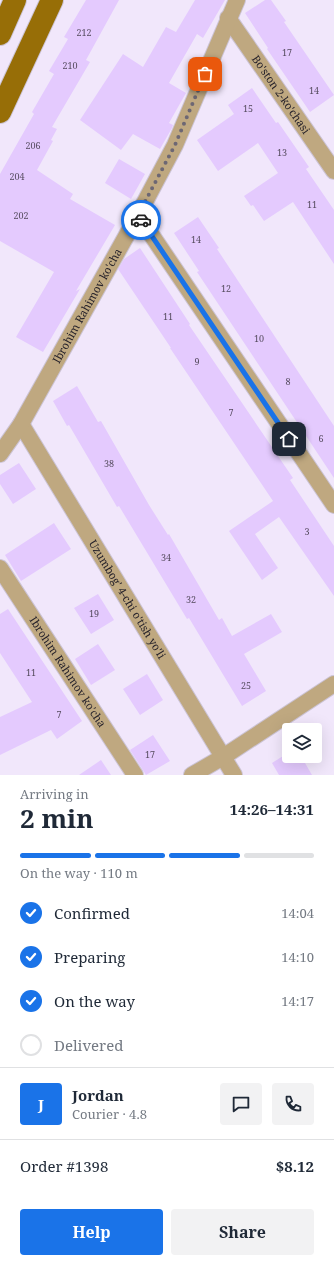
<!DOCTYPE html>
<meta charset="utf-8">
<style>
:root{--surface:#fff;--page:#f2f2f3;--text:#1f2937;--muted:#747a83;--line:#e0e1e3;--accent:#1a73e8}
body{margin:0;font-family:"Noto Serif",serif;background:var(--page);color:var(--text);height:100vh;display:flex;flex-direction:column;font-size:15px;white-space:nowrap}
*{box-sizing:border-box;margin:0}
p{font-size:13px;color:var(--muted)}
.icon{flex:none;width:22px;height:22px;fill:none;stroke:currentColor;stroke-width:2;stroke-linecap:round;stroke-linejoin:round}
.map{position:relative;height:775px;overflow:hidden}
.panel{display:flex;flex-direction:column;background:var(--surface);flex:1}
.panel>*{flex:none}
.buttons{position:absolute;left:282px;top:723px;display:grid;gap:8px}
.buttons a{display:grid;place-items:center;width:40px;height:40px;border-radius:4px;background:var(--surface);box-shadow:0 4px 16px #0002;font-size:20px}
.pin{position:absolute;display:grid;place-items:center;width:34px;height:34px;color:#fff;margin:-17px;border-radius:8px;box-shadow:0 2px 6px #0006}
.courier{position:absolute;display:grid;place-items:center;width:40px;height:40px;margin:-20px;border:3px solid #1a73e8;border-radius:50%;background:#fff;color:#222;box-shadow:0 1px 5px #0007}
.head em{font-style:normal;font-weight:700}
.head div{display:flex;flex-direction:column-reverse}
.head{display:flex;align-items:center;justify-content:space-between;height:68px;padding:0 20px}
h1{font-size:26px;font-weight:700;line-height:30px}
.bar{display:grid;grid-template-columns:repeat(4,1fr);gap:6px 4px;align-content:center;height:48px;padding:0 20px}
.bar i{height:5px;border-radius:3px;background:var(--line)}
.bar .active{background:var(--accent)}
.bar p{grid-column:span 4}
.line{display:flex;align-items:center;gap:10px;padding:0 20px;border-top:1px solid var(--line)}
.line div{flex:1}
.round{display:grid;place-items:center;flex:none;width:42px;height:42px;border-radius:4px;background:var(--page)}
ol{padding:0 20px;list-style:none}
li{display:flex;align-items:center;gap:12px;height:44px}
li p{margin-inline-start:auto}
li .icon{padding:4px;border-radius:50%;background:var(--accent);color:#fff;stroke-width:4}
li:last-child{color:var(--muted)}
li i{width:22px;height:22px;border:2px solid var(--line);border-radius:50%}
.primary-button{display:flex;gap:8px;margin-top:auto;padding:8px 20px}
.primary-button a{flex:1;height:46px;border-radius:4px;background:var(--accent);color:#fff;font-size:16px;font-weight:700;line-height:46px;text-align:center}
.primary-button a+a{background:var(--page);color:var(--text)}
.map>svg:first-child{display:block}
.building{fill:#e4cafe}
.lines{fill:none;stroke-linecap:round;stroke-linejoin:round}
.street-casing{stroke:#ccc4d5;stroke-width:18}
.primary-casing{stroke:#ccc4d5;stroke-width:24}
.street{stroke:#bfa880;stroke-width:16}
.primary{stroke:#976e07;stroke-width:22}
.done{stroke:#6d6773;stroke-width:4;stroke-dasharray:0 7.2}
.route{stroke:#1a73e8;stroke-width:5}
.labels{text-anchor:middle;stroke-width:4;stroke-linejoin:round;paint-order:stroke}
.number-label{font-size:9px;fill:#564c5f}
.street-label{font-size:11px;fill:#26222a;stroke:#faf8fc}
</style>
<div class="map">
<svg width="334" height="775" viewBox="0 0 334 775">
<rect width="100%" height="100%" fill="#f1e7fb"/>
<path class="building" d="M86 0H119L86 60 90 62 52 127 57 129 51 140 53 141 37 170 73 194 70 199 115 225 76 291 80 289 43 352 16 337 54 272 0 241V174L34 114 32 112 54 74 49 71 68 39 64 37Z
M195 0H225L203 38 197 34 169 83 186 93 169 123 173 125 172 128 160 149 133 134 121 150 80 120 123 54 143 67 166 27 176 32Z
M265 0H271L286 21 284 22 334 95 310 112 267 49 268 48 245 13Z
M252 88 276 123 278 122 309 167 306 169 334 210V264L293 202 264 221 253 205 251 206 244 196 278 173 258 143 218 171 197 140 234 114 228 105Z
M119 159 145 174 131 199 105 183Z
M198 217 219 248 217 249 334 426V478L197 272 199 271 174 233Z
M140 248 190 324 189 325 293 478 290 480 334 546V596L279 517 255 534 278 568 262 580 229 531 273 501 170 348H171L118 269 124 259Z
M77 386 98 422 101 421 149 505 168 535 169 534 219 620 222 618 232 636 271 614 282 632 244 654 266 691 242 706 189 618 187 619 119 506 117 507 69 425 67 426 53 401Z
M19 463 36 489 13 504 0 484V475Z
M54 523 71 549 21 581 5 555Z
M98 594 114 620 91 634 74 608Z
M8 609 82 721 57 739 51 730 0 755V717L32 702 0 653V614Z
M98 644 115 670 91 685 75 659Z
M147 674 163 700 140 715 123 689Z
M153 735 170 761 146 775 130 750Z
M283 756H301L312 775H279L272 763Z
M101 760 111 775H79Z"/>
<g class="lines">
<g class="street-casing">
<g id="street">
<path id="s1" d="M228 18 334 171"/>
<path d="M138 215 334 505"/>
<path id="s2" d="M21 424 234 775"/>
<path id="s3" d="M0 454 21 424 138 215 175 145 237 0"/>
<path id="s4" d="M0 568 135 775"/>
<path d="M192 775 223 757 334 684"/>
</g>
</g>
<g class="primary-casing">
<path id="primary" d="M0 34 15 0
M0 112 52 0"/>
</g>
<use href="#street" class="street"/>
<use href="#primary" class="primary"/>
</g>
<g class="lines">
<path class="done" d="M141 220 138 215 175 145 205 74"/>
<path class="route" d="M141 220 289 439"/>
</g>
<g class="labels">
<g class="number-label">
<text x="84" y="36">212</text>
<text x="287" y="56">17</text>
<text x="70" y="69">210</text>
<text x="314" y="94">14</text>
<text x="248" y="112">15</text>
<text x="33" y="149">206</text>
<text x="282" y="156">13</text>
<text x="17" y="180">204</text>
<text x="312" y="208">11</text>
<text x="21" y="219">202</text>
<text x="196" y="243">14</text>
<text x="226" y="292">12</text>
<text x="168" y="320">11</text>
<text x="259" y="342">10</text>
<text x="197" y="365">9</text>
<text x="288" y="385">8</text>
<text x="231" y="416">7</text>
<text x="321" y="442">6</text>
<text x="109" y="467">38</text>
<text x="307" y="535">3</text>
<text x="166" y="561">34</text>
<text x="191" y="603">32</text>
<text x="94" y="617">19</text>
<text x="31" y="676">11</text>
<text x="246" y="689">25</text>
<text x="59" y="718">7</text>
<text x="150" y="758">17</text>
</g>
<g class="street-label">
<text dy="4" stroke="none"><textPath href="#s1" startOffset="93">Bo'ston 2-ko'chasi</textPath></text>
<text dy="4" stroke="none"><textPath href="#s3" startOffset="172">Ibrohim Rahimov ko'cha</textPath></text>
<text dy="4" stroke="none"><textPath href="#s2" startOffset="205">Uzumbog' 4-chi o'tish yo'li</textPath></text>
<text dy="4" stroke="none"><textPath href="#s4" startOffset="124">Ibrohim Rahimov ko'cha</textPath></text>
</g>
</g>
</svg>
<div class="buttons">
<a><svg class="icon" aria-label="layers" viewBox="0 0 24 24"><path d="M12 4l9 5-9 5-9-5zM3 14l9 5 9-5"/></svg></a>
</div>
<div class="pin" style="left:205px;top:74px;background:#ea580c"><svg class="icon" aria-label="bag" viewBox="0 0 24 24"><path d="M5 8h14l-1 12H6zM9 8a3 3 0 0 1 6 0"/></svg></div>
<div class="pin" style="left:289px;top:439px;background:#1f2937"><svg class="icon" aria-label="home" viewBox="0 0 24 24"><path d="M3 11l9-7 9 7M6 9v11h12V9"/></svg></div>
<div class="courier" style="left:141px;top:220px"><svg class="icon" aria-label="car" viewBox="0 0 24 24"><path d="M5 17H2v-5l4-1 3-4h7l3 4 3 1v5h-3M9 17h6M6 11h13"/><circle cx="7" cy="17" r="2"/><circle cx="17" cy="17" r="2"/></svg></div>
</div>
<section class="panel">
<div class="head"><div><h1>2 min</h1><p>Arriving in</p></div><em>14:26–14:31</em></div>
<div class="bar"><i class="active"></i><i class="active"></i><i class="active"></i><i></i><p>On the way · 110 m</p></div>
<ol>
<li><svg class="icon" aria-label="check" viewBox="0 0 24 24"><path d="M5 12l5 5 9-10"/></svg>Confirmed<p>14:04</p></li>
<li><svg class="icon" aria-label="check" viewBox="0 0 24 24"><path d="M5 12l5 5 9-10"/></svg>Preparing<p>14:10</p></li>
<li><svg class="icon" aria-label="check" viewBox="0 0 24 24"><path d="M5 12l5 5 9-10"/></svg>On the way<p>14:17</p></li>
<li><i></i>Delivered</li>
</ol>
<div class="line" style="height:72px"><b class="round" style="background:var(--accent);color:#fff">J</b><div><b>Jordan</b><p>Courier · 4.8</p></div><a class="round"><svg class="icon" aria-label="chat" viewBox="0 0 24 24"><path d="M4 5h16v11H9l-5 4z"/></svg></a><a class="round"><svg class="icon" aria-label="phone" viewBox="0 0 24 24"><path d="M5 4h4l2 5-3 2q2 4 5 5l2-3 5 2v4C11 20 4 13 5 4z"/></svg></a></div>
<div class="line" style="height:52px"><div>Order #1398</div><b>$8.12</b></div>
<div class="primary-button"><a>Help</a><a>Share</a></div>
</section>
